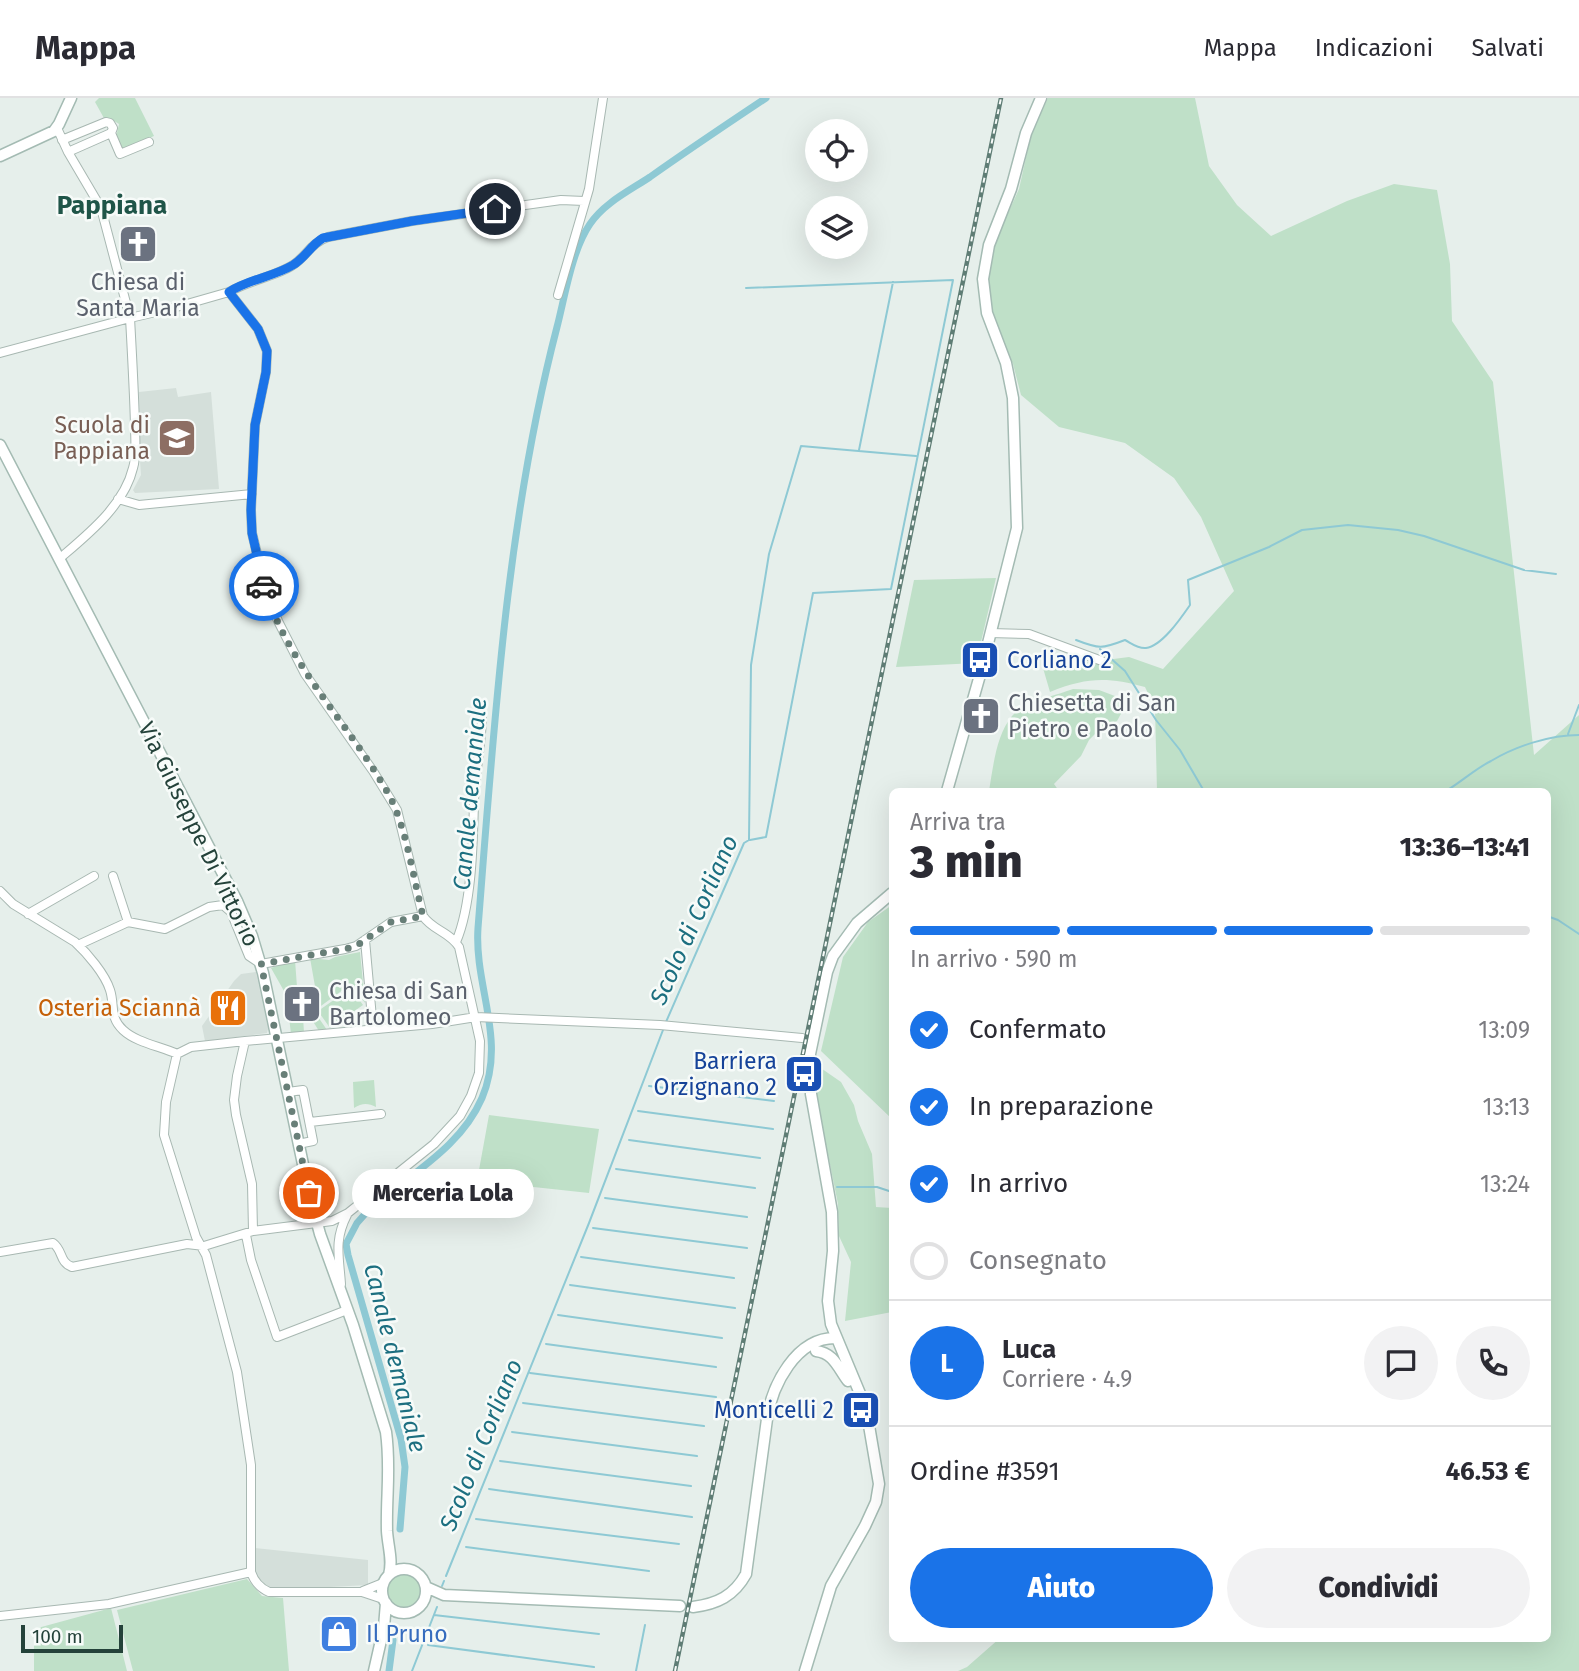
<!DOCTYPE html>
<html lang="it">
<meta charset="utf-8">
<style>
:root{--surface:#fff;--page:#f2f2f3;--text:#2b2b33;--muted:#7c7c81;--line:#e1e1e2;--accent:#1a73e8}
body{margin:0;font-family:"Fira Sans",sans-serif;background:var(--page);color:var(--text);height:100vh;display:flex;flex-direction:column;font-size:26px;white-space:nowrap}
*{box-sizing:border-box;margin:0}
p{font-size:23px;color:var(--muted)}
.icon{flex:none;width:38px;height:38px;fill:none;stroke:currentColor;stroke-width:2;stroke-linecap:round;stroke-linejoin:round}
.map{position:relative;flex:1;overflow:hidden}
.sheet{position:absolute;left:889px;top:690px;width:662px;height:854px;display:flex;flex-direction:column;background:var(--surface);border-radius:10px;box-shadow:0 7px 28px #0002}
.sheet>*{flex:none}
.tools{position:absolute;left:805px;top:21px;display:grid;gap:14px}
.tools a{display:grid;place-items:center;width:63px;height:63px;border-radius:50%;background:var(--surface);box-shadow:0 7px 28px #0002;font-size:35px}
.scale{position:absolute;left:21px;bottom:18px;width:102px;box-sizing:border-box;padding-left:7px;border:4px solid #24423a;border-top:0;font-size:19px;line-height:24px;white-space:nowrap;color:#24423a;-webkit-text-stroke:5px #f7fbf9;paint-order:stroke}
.pin{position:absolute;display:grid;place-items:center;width:60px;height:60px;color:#fff;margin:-30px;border:4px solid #fff;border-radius:50%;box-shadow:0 2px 7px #0007}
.courier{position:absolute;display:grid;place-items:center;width:70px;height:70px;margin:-35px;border:5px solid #1a73e8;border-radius:50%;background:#fff;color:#222;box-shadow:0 2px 9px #0007}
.bubble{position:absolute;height:49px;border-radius:24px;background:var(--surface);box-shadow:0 7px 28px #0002;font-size:23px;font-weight:800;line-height:49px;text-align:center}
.headline em{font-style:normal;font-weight:800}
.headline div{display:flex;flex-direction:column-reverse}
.headline{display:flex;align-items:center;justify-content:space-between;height:119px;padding:0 21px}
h1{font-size:46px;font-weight:800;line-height:52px}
.bar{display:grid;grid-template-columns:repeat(4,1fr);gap:10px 7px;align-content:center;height:84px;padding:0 21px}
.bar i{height:9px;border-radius:5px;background:var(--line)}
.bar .active{background:var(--accent)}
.bar p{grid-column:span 4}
.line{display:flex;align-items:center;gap:18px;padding:0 21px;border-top:2px solid var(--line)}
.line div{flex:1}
.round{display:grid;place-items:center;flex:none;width:74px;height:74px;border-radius:37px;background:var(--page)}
ol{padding:0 21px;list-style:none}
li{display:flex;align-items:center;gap:21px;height:77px}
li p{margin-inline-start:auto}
li .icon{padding:7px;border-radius:50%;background:var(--accent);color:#fff;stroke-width:4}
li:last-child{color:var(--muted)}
li i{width:38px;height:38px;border:4px solid var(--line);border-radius:50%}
.action{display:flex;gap:14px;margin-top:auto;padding:14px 21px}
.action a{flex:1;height:80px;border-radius:42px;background:var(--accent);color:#fff;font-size:28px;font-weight:800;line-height:80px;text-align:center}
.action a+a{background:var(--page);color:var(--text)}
header{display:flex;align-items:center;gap:42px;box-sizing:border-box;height:98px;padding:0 35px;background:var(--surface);border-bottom:2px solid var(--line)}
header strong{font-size:33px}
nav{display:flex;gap:38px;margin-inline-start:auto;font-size:24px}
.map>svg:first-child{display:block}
.built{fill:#d4dfda}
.green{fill:#bfe0c8}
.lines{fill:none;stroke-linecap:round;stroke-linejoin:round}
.stream{stroke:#8ec9d4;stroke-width:2}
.canal{stroke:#8ec9d4;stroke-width:7}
.street-casing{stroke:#a8b8b2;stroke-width:10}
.secondary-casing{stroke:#a4bbb3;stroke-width:13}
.street{stroke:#fff;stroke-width:8}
.secondary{stroke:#fff;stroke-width:10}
.rail-casing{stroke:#5f7d75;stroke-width:4.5}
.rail{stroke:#f7fbf9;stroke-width:2;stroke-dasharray:5;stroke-linecap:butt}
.done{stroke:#687f78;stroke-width:7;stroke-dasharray:0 12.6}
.route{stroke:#1a73e8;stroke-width:9}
.labels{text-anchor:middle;stroke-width:5;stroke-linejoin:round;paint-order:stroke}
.worship-label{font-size:23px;fill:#5b616d;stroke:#f7fbf9;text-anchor:start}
.education-label{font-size:23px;fill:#785e54;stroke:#f7fbf9;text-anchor:end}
.transit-label{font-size:23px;fill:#164399;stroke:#f7fbf9;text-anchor:end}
.street-label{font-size:23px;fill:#24423a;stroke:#f7fbf9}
.food-label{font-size:23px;fill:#c56008;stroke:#f7fbf9;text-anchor:end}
.shop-label{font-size:23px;fill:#366cbe;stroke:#f7fbf9;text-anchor:start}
.water-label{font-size:24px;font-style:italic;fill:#1c6f80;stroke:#f7fbf9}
.quarter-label{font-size:26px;font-weight:bold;fill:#1f5548;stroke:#f7fbf9}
</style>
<header>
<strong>Mappa</strong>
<nav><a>Mappa</a><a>Indicazioni</a><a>Salvati</a></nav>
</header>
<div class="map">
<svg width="1579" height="1573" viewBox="0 0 1579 1573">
<rect width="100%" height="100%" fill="#e6efeb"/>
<path class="built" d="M176 290 178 299 211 294 219 391 135 395 133 392 141 377 140 363H148L146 349H140L139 294Z
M256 874 268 931 267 935 205 943 202 928 234 883 241 876Z
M255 1450 368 1462V1487L273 1492 260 1483 256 1475Z"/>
<path class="green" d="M99 0H135L154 38 121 52 116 39 119 26 111 21 105 22 95 4Z
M1048 0H1195L1209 68 1237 107 1271 138 1347 103 1394 86 1437 92 1450 166 1452 223 1493 284 1534 657 1579 617V1573H958L967 1569 1000 1540H1547V693H1157L1155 610 1145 589C1108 579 1087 579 1050 594L1043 570 1129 559 1163 571 1234 493 1201 419 1174 380 1125 345 1059 329 1021 297 1013 266 995 225 988 196 989 172 993 148 1019 91 1031 37Z
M996 480 976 565 896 569 914 482Z
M1073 591 1099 592 1128 603 1117 623 1101 630 1089 642 1081 658 1054 686 1059 693H989C993 670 996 637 1012 618 1023 605 1057 597 1073 591Z
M892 807V1021L821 953 843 859 868 824Z
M360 854 365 905 351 886 314 913 327 932 319 933 314 925 310 904 313 903 312 896 316 894 310 860 329 862 335 859Z
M295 862 297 889 284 893 271 870Z
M351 890 363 907 330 930 318 913Z
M303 918 304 935 291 936 289 919Z
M815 966 841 984 854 1007 858 1023 872 1056 876 1109 892 1110V1214L845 1223 851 1164 839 1138 838 1106 817 1002Z
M374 982 376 1009C368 1005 362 1005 354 1010L353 984Z
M489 1017 599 1031 589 1095 477 1083Z
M387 1493a17 17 0 1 1 34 0a17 17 0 1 1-34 0Z
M247 1481 262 1498 283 1500 289 1573H133L117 1512Z
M111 1510 127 1573H34V1531Z"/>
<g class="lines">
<path class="stream" d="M746 190 953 182 891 491 813 495 766 739 750 742
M859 352 893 184
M1076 542C1099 551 1102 551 1125 542 1131 545 1138 551 1146 550 1162 548 1181 520 1190 507L1188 482 1269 449 1302 432 1348 427 1398 432 1424 438 1524 472 1556 476
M1100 551 1125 573 1156 622 1180 652 1204 693
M1568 636 1579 607
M1446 693C1461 684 1475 671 1491 663 1516 648 1550 637 1579 637
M1547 818 1558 822 1579 836
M666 924 744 745 749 742 751 567 769 456 801 348 916 358
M649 988 774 1003
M638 1013 773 1031
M629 1042 760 1060
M616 1071 755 1090
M837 1089H877L892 1094
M605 1100 747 1119
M593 1130 747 1150
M581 1159 734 1180
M570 1187 735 1210
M558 1217 722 1240
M546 1246 716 1269
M530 1275 716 1299
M523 1305 704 1328
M512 1334 697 1358
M500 1363 691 1388
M489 1391 692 1419
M476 1421 679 1446
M466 1449 649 1473
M446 1478 589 1125 663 932
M442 1488 444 1483
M434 1517 599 1536
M428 1547 594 1569
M412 1573 437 1509
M636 1573 645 1527"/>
<path class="canal" d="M400 1431 405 1369 401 1341 348 1157 346 1146 357 1125 365 1116C405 1078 459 1053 482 1000 507 941 474 889 478 830 494 629 506 425 557 229 565 198 572 152 590 126 604 105 629 93 650 79 688 52 727 26 766 0
M389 1573 393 1542"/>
<g class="street-casing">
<path id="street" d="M111 35 120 56 149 44
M62 42 106 24 110 25 113 30 111 35 68 54
M229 194C249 182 282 177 297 164 308 155 313 144 328 139L412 123 561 102 584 103
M558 197 589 91 603 0
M0 255 130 220C132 256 134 291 135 327 135 341 137 357 133 370 124 408 87 437 59 461
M118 401 139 407 252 396
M990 535 1029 536 1102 563
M113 778 128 824
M0 793 13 806 75 844C87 855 105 876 110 892 115 907 109 919 123 932 137 945 160 948 177 956L166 1004 164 1037 196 1139 206 1157 237 1274 251 1367V1474C254 1483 260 1490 269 1494H362L383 1501
M28 816 94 778
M365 842 373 931
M456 844C472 807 473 744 474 703 475 676 481 649 482 621
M78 847 128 824 165 831 209 809 223 807 231 814 249 858 261 866 345 851 356 848 391 824 423 818
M177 956 191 949 245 943
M288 994 303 992 313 1043 298 1046
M310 1024 381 1016
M253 1133 252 1086 236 1017 234 1002 237 978 245 943 432 926 476 919 660 927 802 940
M246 1137 251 1162 277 1239 347 1212
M0 1154 53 1145C63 1152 59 1164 72 1169L187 1146 204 1148 253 1133 332 1123 348 1115 434 1046 460 1018 471 998 479 975 480 943 459 849C450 834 432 832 423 818L397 712 373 673 305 576 278 523 266 493 252 435 251 412 255 327 266 274 267 253 258 231 229 194 173 210 130 220 101 110 68 54 57 30
M341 1186C339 1158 334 1142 347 1117
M363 1493 383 1485
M0 1518 109 1506 251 1474"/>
</g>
<g class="secondary-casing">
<path id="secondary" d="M0 58 54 33 59 26 71 0
M0 347 237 803 252 838 263 875 309 1095 320 1136 353 1227 386 1334C391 1370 386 1398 387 1433 388 1449 393 1462 389 1477
M947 693 980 577 1017 430 1013 300 1006 265 987 215 983 181 989 147 1011 91 1026 35 1041 0
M816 1253C834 1255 838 1270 848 1283
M382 1493a22 22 0 1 1 44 0a22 22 0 1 1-44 0Z
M426 1489 444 1497 680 1508
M693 1509C717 1506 734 1498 746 1476L767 1321C772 1287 796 1240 835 1240
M374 1573 384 1529 386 1505
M805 1573 831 1488 865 1428 876 1404 879 1386 866 1310 831 1226 828 1203 833 1153 832 1114 811 996 810 956 827 874 833 858 857 825 892 795"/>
</g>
<use href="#street" class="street"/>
<use href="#secondary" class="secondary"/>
<g class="rail-casing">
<path id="rail" d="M675 1573 1001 0"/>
</g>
<use href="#rail" class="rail"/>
</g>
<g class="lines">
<path class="done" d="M264 488C288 569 351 627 390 699 406 729 414 783 423 818L391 824 356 848 345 851 261 866 309 1095"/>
<path class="route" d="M264 488 252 435 251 412 255 327 266 274 267 253 258 231 229 194C249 181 273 179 293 167 305 160 311 147 323 140L412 123 495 111"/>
</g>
<defs>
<g id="church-square" transform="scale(2.0125)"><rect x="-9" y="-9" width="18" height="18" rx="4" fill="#6b7280" stroke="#f7fbf9"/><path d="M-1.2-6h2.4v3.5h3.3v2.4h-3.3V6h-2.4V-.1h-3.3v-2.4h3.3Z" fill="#fff"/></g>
<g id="school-square" transform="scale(2.0125)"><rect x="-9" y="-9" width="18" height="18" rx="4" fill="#8d6e63" stroke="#f7fbf9"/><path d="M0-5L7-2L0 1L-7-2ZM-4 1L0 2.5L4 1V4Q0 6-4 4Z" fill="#fff"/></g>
<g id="bus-square" transform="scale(2.0125)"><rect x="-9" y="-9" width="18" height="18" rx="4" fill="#1a4fb4" stroke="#f7fbf9"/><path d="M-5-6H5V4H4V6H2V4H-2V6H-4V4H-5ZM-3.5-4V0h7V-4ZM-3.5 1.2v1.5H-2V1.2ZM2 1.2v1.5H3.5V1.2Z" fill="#fff"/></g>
<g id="restaurant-square" transform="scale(2.0125)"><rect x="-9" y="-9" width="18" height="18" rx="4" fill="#e8710a" stroke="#f7fbf9"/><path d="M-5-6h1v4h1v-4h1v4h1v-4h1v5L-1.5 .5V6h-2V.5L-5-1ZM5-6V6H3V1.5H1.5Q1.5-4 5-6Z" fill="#fff"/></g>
<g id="shop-square" transform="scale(2.0125)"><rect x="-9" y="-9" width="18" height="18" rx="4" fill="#3f7fe0" stroke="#f7fbf9"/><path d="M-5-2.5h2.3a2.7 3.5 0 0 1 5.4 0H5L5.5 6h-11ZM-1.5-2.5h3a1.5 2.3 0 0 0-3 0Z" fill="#fff"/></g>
</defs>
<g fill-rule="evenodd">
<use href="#church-square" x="138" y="146"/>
<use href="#school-square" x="177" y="340"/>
<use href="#bus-square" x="980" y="562"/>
<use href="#church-square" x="981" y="618"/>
<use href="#church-square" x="302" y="906"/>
<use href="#restaurant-square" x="228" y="910"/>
<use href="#bus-square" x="804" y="976"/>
<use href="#bus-square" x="861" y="1312"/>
<use href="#shop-square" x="339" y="1536"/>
</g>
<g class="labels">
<g class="worship-label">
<text x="138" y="192" text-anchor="middle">Chiesa di<tspan x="138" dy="26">Santa Maria</tspan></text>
<text x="1008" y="613">Chiesetta di San<tspan x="1008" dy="26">Pietro e Paolo</tspan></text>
<text x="329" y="901">Chiesa di San<tspan x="329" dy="26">Bartolomeo</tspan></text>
</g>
<g class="education-label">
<text x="150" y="335">Scuola di<tspan x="150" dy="26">Pappiana</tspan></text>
</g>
<g class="transit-label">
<text x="1007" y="570" text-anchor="start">Corliano 2</text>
<text x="777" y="971">Barriera<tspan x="777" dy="26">Orzignano 2</tspan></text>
<text x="834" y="1320">Monticelli 2</text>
</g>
<g class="street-label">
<text transform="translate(199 736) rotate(64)" y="8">Via Giuseppe Di Vittorio</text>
</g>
<g class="food-label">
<text x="201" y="918">Osteria Sciannà</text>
</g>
<g class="shop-label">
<text x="366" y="1544">Il Pruno</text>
</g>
<g class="water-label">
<text transform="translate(470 696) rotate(-85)" y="8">Canale demaniale</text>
<text transform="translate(694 822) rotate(-66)" y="8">Scolo di Corliano</text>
<text transform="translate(395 1260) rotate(76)" y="8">Canale demaniale</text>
<text transform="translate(481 1347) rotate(-68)" y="8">Scolo di Corliano</text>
</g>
<g class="quarter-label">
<text x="112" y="116">Pappiana</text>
</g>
</g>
</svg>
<div class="tools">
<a><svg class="icon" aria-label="locate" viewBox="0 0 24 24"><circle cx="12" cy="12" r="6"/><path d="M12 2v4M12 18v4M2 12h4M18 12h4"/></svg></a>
<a><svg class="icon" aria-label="layers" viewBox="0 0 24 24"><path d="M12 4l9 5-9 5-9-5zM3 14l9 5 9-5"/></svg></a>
</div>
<div class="scale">100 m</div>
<div class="pin" style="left:309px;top:1095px;background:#ea580c"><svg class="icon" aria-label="bag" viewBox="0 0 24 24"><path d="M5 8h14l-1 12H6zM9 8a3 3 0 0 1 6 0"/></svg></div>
<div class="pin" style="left:495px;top:111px;background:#1f2937"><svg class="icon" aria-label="home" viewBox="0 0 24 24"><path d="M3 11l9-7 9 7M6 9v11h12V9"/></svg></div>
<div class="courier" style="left:264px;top:488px"><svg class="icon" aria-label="car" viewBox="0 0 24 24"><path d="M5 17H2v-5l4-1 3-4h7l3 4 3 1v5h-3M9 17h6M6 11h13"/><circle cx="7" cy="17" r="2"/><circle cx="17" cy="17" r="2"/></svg></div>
<div class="bubble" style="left:352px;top:1071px;width:182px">Merceria Lola</div>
<section class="sheet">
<div class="headline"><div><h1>3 min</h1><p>Arriva tra</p></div><em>13:36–13:41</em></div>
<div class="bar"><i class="active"></i><i class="active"></i><i class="active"></i><i></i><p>In arrivo · 590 m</p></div>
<ol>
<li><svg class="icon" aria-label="check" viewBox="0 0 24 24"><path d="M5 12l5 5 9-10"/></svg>Confermato<p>13:09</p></li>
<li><svg class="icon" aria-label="check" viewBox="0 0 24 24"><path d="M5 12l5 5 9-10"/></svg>In preparazione<p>13:13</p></li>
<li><svg class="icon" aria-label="check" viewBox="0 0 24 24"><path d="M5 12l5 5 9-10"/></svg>In arrivo<p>13:24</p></li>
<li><i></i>Consegnato</li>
</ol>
<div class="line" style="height:126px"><b class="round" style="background:var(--accent);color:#fff">L</b><div><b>Luca</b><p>Corriere · 4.9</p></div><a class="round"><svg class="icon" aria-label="chat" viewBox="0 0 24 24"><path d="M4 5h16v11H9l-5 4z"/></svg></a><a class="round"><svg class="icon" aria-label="phone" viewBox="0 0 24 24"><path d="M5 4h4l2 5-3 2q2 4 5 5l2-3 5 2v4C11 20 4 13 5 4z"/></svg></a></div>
<div class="line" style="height:91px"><div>Ordine #3591</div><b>46.53 €</b></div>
<div class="action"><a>Aiuto</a><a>Condividi</a></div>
</section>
</div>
